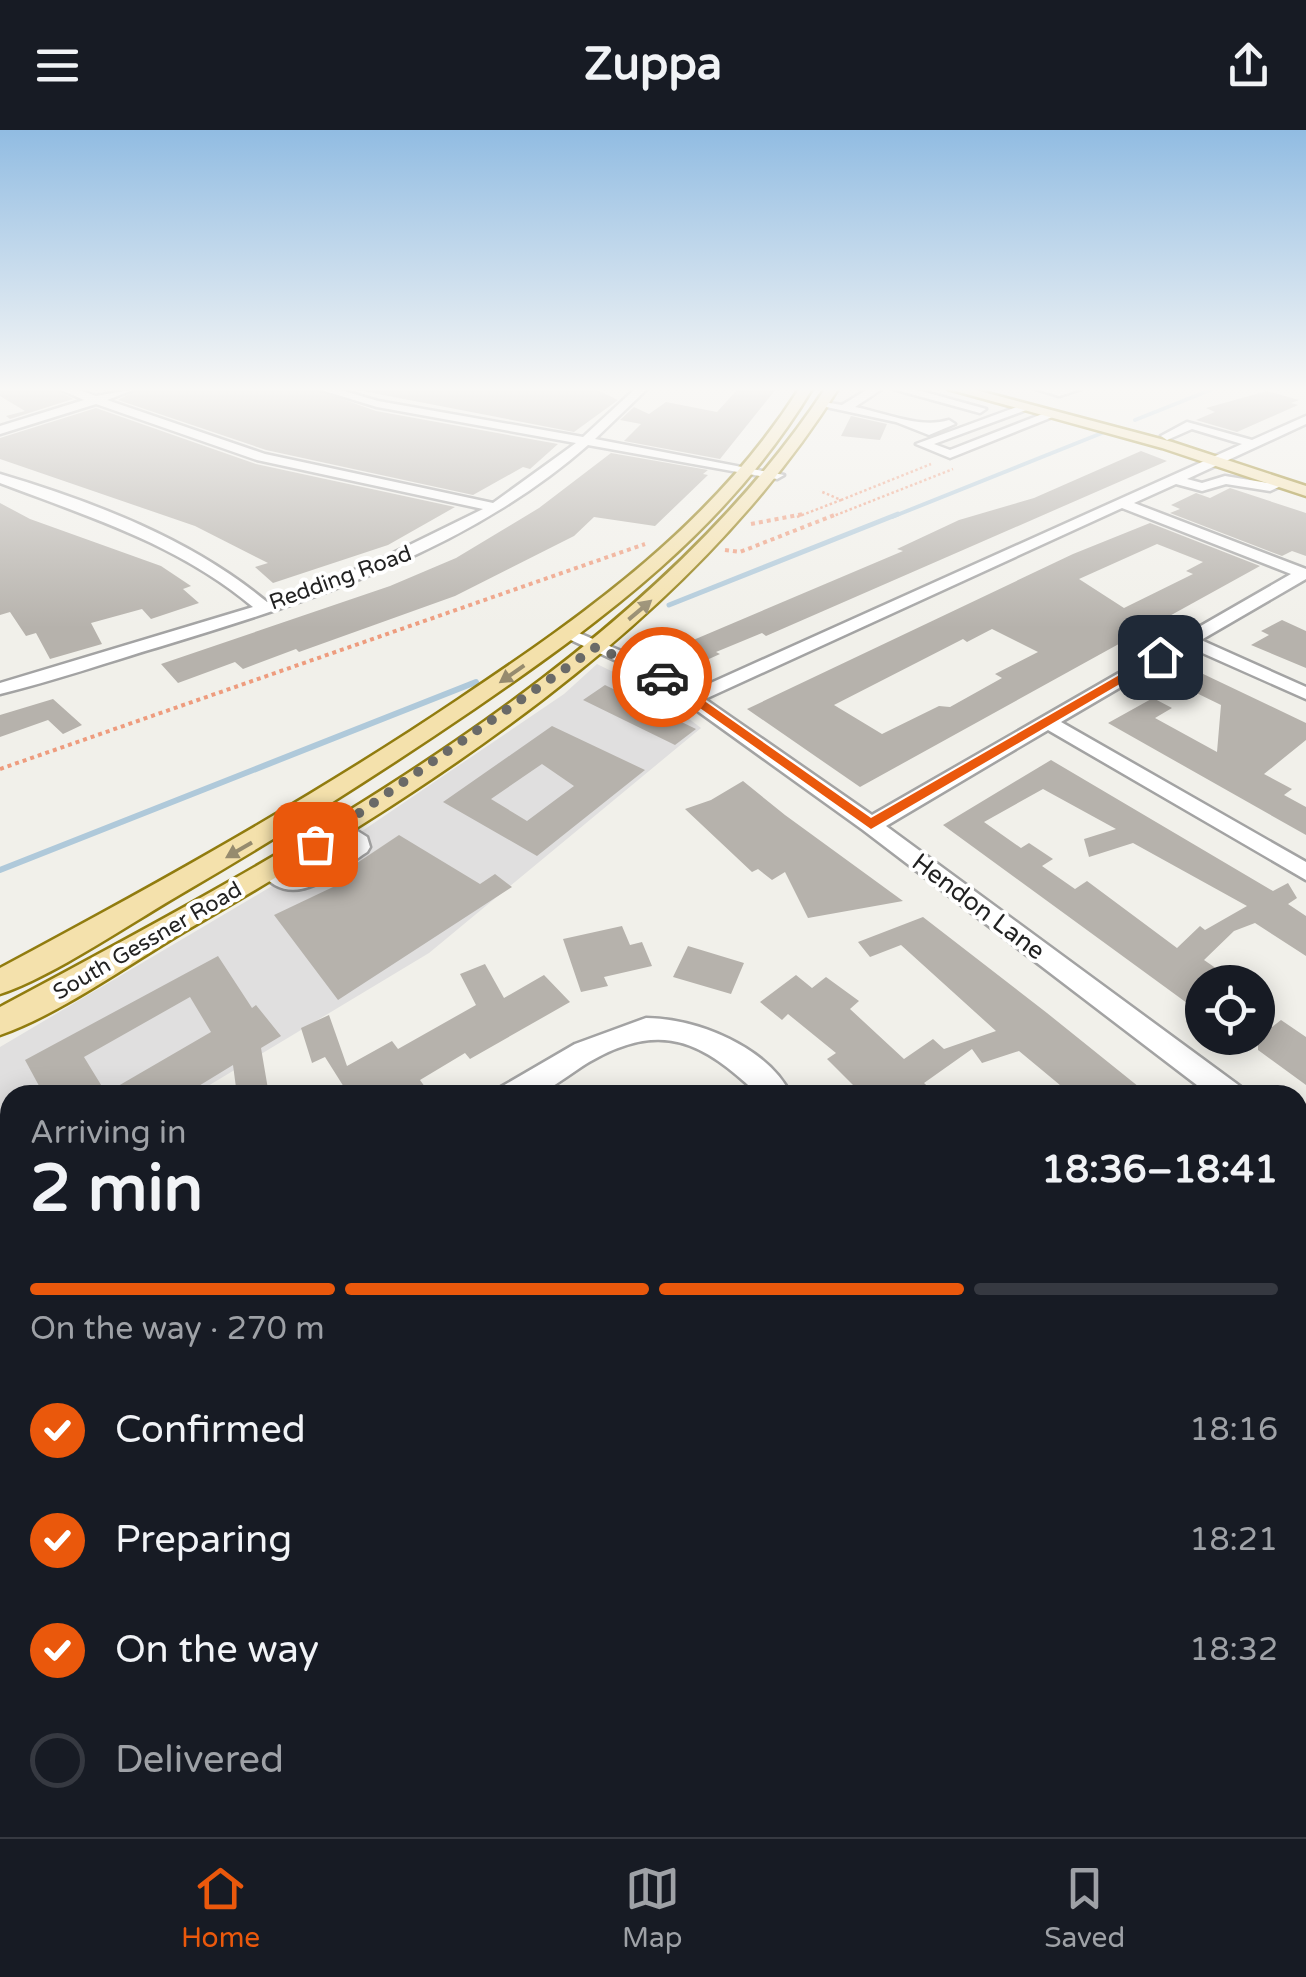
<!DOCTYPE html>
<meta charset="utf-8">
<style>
:root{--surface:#171b24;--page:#20242c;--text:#f1f3f6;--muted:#9ea1a6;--line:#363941;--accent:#ea580c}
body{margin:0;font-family:"Varela Round",sans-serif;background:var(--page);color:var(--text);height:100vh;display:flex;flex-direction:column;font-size:38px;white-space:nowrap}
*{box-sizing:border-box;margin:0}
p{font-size:32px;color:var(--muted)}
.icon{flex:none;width:55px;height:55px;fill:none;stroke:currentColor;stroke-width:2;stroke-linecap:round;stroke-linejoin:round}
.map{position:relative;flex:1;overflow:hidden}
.side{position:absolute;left:0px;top:955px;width:1308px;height:752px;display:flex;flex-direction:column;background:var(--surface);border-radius:30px 30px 0 0;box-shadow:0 5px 25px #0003}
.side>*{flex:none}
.buttons{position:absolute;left:1185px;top:835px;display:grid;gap:20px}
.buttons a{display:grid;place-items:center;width:90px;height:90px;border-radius:50%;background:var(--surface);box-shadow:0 5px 25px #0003;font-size:50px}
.pin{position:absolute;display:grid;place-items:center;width:85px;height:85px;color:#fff;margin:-42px;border-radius:20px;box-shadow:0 5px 15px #0006}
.courier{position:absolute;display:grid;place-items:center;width:100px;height:100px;margin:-50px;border:8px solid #ea580c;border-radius:50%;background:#fff;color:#222;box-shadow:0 2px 12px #0007}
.summary em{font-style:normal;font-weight:800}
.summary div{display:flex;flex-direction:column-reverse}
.summary{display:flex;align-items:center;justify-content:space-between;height:170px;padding:0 30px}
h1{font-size:65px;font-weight:800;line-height:75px}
.bar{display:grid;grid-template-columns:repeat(4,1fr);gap:15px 10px;align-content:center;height:120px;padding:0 30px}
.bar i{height:12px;border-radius:8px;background:var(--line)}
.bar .current{background:var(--accent)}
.bar p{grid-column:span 4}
ol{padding:0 30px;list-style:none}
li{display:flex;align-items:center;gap:30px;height:110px}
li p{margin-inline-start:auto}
li .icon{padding:10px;border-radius:50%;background:var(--accent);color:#fff;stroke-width:4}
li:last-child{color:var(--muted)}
li i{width:55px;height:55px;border:5px solid var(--line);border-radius:50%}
header{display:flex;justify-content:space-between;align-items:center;height:130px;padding:0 30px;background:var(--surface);font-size:45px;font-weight:800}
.tab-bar{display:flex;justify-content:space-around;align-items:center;height:140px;border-top:2px solid var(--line);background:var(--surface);font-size:28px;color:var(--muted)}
.tab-bar a{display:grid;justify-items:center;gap:5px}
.tab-bar .current{color:var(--accent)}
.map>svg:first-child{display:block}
.residential{fill:#e0dfdf}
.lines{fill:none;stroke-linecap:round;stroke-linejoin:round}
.stream-far2{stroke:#afc9da;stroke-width:4}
.stream-far1{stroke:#afc9da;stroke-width:5}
.stream{stroke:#afc9da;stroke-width:6}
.building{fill:#b6b2ac;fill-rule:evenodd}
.minor-casing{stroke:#a3a3a3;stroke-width:5}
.major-casing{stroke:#917c0f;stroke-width:5}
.path-far1{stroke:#ee9c7e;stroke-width:2.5;stroke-dasharray:2.5 2.5;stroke-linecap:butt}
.path{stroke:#ee9c7e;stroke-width:4;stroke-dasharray:4 4;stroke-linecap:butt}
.minor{fill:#fff;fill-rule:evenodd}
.major{fill:#f4e1ac;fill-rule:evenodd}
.oneway{fill:#968b6e}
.route{fill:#ea580c}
.done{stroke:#6a6a68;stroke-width:10;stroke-dasharray:0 18}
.labels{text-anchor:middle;stroke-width:8;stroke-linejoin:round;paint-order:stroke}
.far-street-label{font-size:22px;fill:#222;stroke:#fff}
.street-label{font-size:25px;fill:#222;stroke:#fff}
</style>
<header><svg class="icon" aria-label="menu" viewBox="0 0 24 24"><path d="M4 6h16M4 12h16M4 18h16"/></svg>Zuppa<svg class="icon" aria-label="share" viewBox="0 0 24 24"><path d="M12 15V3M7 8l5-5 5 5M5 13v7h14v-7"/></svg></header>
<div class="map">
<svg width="1306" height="1707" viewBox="0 0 1306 1707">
<rect width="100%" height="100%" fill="#f1f0ea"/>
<path class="residential" d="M597 534 654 562 701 598 429 823 193 965H10V1078L0 1084V917L343 714 564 564Z"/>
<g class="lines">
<path class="stream-far2" d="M1135 290 1213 259
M892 387 1102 303"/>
<path class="stream-far1" d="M669 475 898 384"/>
<path class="stream" d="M0 740 476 552"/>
</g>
<path class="building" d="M0 259H55L73 269 10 289 6 286 25 281 0 266Z
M139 259H314L376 281 558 314 530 339 523 337 473 365 266 320 118 270Z
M352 259H595L618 270 574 302Z
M738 259H776L720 329 624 311 641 294 620 290 634 277 649 284 666 272 717 282Z
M1267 261 1299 270 1291 273 1298 275 1237 302 1196 290 1215 282 1206 278Z
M96 278 256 334 455 377 388 415 273 453 255 437 268 433 195 396 0 329V308Z
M851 286 887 294 880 310 841 306Z
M1141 321 1167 331 766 506 762 503 716 522 720 524 689 538 665 522 903 421 897 419 959 390 1034 368Z
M611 323 708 340 703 344 708 345 655 396 594 387 574 406 455 466 299 522 296 519 243 539 235 532 178 553 161 534 390 456 456 428 539 378Z
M1230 358 1306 383V426L1292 421 1282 426 1170 383 1180 379 1171 375 1196 363 1210 368Z
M0 373 30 389 161 436 191 456 183 459 199 473 151 489 142 479 91 493 102 514 50 529 36 503 26 506 10 482 0 485Z
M1150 393 1260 436 860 657 747 579 1073 424ZM1157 414 1203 432 1186 441 1193 444 1124 478 1079 449ZM992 499 1038 522 995 544 1002 548 950 577 939 576 882 604 834 575 963 509 967 512Z
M1282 490 1306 501V538L1251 515 1269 505 1261 501Z
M1199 542 1306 593V610L1264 644 1292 659 1284 665 1306 677V705L1108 593 1153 568 1172 578 1155 588 1217 622 1221 575 1178 554Z
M605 555 696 599 675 615 583 570Z
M53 569 82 595 63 604 48 590 0 607V585Z
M552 596 645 640 537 726 443 672ZM542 634 574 656 527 691 491 669Z
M1051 630 1273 761 1288 753 1297 768 1288 774 1306 786V826L1255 793 1234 801 1204 830 1236 852H1202V884L943 695ZM1043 659 1116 699 1084 709 1089 727 1133 713 1247 776 1205 800 1200 796 1177 818 1087 751 1075 759 1042 736 1053 729 1029 713 1021 718 984 692Z
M743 651 785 685 903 771 808 788 785 742 772 750 758 739 752 742 685 679 711 670Z
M399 705 480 754 495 744 512 757 338 870 274 785 333 757 327 753Z
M923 787 1047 883 1149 965H1072L1019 921 982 933 972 919 924 953 937 965H863L827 929 836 923 788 884 782 890 760 872 796 845 812 858 826 847 859 871 850 879 904 929 933 909 944 919 996 901 901 815 870 827 858 812Z
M622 796 630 815 642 812 652 836 604 847 608 856 581 862 563 809Z
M688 816 744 833 731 864 673 847Z
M218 826 252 878 256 875 281 906 261 918 269 965H237L233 935 184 965H44L25 930ZM190 867 211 902 106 963 84 927Z
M485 834 504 868 544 845 570 872 470 929 465 923 420 950 425 957 411 965H349L325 927 312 933 301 898 329 885 347 936 392 911 398 919 476 875 460 844Z
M1258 887 1272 897 1281 890 1306 907V955L1258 920Z"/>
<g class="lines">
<g class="minor-casing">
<path id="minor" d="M59 259H76L96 266 136 259 107 270 265 324 493 373 576 313 377 277 318 259H337L378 271 583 307 635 259H647L595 309 784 345 777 349 588 315C467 421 313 470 162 516 108 532 54 551 0 564V553L253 477C178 414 89 387 0 353V344C94 372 191 409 267 472L373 433 483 379 257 330 96 274 0 304V296L84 270Z
M868 259H882L855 277C886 283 920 299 949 290L955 294 929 305 896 292 817 275 823 272 842 275Z
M893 259H914L986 279 980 283Z
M1036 259H1081L1059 266Z
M1025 274 1029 279 934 314 950 320 1050 281 1060 284 950 328 916 314Z
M1306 286V294L1187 349 1202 353 1225 346 1268 353 1283 349V355L1270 361 1226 354 1202 361 1176 354 1134 373 1306 439V449L1201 510 1306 557V569L1189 517 1061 592 1306 732V750L1048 600 886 696 1241 957 1245 965H1210L863 700 685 572 647 545 560 505 574 501 659 537 693 561 1242 314 1192 299 1167 310 1161 306 1187 292 1252 310ZM1122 378 1291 444 872 685 705 569Z
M340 690 367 707 370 717 367 722C333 744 291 784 259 740L270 732 297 745 347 714 329 697Z
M646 888C696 888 768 917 791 965H759C702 911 662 890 589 932 572 942 554 958 536 964 525 968 509 965 497 965L501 957 575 914Z
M1298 1004 1306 1007V1037L1298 1034Z
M10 1260V1296L0 1300V1264Z
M1298 1523 1306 1526V1573L1298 1569Z
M0 1661 10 1665V1698H25L27 1707H0Z
M713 1698H758L762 1707H716Z"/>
</g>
<g class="major-casing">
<path id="major" d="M799 259H812C729 397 605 489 474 579 380 643 284 704 186 761 134 791 54 846 0 864V838C157 754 312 668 459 569 589 482 714 393 799 259Z
M825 259H838C687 499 426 661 185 801 131 833 58 885 0 905V877C286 724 643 535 825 259Z
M948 259H972L1172 312 1306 356V366L1162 318Z"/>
</g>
<path class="path-far1" d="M841 370 931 334
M797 387 841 370 820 361
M831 387 953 339"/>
<path class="path" d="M751 394 803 384
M725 420 740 422 837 384
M0 639 645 414"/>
<use href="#minor" class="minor"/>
<use href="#major" class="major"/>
</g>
<defs><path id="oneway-solid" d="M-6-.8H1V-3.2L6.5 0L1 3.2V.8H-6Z" transform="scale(2.5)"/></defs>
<g class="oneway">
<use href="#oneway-solid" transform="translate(640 480) rotate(-40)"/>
<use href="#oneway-solid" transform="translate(512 544) rotate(145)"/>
<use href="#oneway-solid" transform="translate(239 720) rotate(150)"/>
</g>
<linearGradient id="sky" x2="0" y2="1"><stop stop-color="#91bce2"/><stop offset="0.52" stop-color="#f9f8f6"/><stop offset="1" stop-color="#f9f8f6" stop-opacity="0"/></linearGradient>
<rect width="1306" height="498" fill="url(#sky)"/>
<path class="route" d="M1156 524 1166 527 871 699 656 547 666 544 871 688Z"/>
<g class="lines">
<path class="done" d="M315 714 596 517 662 547"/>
</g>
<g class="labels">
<g class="far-street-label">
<text transform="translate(340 447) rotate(-20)" y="8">Redding Road</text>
<text transform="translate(147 810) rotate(-30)" y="8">South Gessner Road</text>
</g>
<g class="street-label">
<text transform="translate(979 776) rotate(37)" y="9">Hendon Lane</text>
</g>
</g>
</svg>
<div class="buttons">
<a><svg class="icon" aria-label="locate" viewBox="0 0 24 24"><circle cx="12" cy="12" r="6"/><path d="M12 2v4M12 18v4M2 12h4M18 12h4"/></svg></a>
</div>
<div class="pin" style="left:315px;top:714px;background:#ea580c"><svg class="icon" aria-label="bag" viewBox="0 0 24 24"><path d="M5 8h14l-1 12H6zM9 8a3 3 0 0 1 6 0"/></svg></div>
<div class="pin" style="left:1160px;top:527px;background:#1f2937"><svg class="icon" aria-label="home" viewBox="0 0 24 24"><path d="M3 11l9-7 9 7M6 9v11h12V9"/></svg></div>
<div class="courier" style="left:662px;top:547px"><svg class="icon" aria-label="car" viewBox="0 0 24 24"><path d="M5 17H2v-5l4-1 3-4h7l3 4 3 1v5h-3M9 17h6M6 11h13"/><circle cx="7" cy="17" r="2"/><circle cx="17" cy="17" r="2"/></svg></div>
<section class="side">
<div class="summary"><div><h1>2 min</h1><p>Arriving in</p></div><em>18:36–18:41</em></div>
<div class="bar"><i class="current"></i><i class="current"></i><i class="current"></i><i></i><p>On the way · 270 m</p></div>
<ol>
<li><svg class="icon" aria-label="check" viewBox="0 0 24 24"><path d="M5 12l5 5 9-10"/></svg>Confirmed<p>18:16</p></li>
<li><svg class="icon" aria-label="check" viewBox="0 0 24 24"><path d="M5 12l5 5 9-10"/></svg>Preparing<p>18:21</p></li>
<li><svg class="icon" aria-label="check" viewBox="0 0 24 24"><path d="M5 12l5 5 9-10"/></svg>On the way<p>18:32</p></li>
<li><i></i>Delivered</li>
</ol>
</section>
</div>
<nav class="tab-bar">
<a class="current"><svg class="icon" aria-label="home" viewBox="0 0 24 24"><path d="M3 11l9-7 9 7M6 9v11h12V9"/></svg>Home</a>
<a><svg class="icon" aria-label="map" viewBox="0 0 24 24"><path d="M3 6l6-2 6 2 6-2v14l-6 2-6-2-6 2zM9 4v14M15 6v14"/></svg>Map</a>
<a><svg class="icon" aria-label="saved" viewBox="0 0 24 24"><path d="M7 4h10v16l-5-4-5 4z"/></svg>Saved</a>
</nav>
